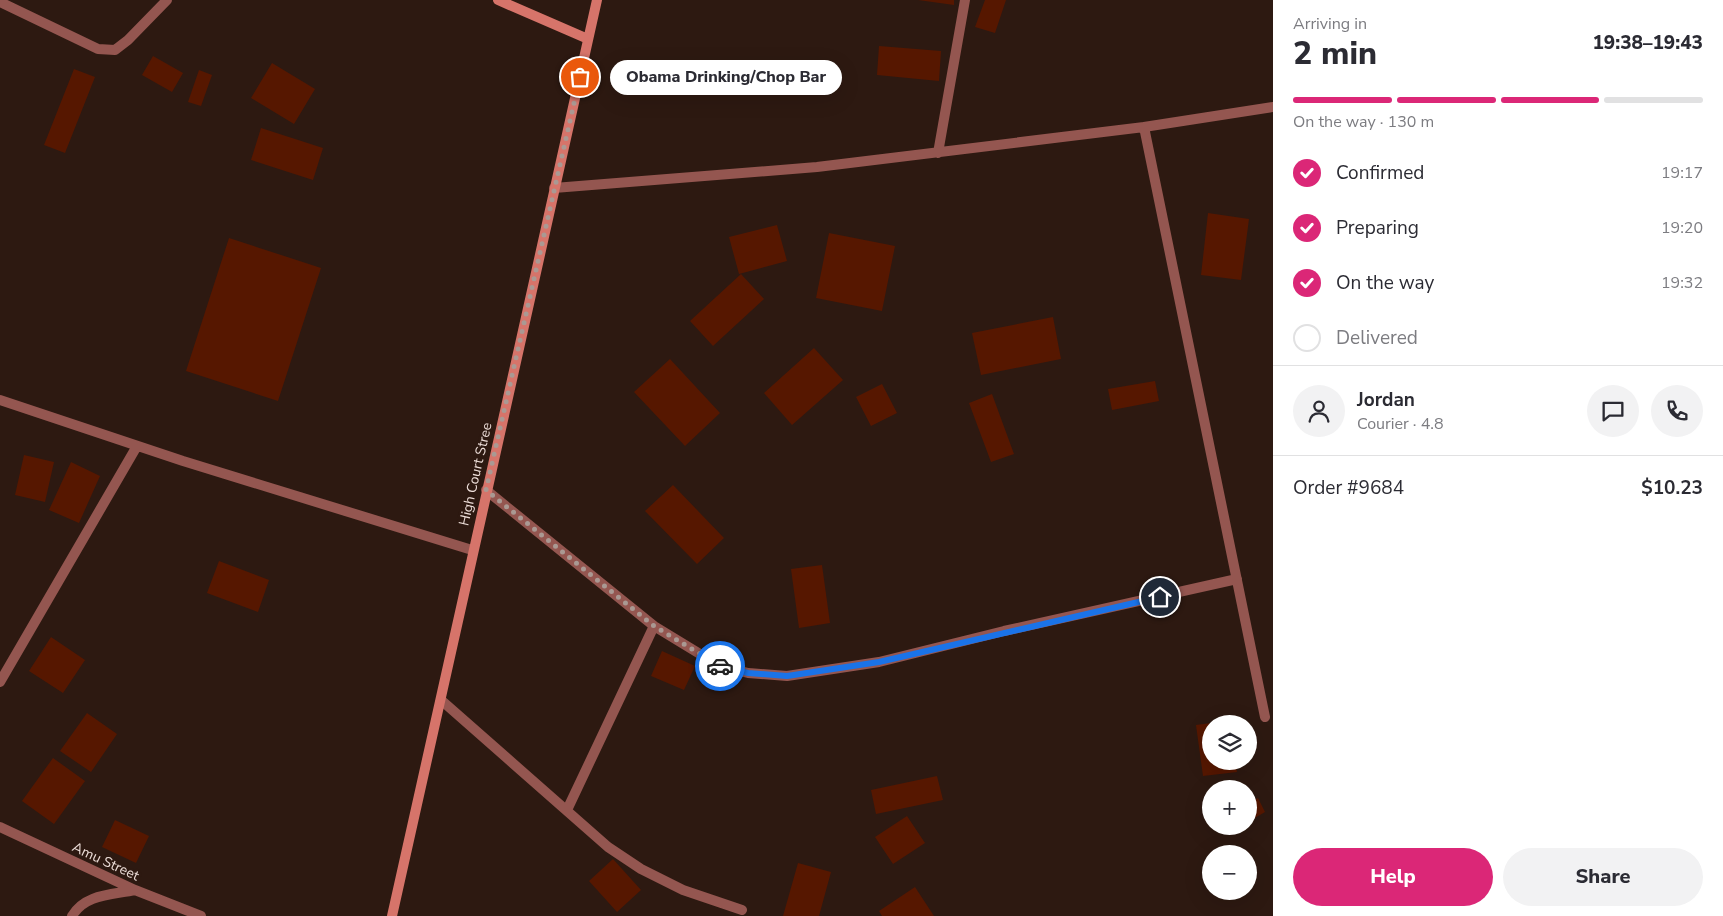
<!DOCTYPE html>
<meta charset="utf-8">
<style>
:root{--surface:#fff;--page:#f2f2f3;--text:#2b2b33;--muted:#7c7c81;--line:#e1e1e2;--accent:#db2777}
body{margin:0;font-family:"Nunito Sans",sans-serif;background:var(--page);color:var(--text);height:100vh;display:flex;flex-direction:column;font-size:19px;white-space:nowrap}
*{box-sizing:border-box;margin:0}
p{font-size:16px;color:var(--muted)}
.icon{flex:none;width:28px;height:28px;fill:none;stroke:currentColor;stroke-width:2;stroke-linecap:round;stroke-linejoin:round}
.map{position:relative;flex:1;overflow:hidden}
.panel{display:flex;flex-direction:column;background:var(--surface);width:450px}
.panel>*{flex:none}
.fabs{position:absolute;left:1202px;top:715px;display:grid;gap:10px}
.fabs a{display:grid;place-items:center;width:55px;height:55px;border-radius:50%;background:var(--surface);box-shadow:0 5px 20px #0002;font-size:25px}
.pin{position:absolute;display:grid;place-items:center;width:42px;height:42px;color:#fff;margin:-21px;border:2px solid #fff;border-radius:50%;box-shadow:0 1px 5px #0007}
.courier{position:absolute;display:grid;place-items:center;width:50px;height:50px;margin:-25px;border:4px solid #1a73e8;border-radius:50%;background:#fff;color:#222;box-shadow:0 1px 6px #0007}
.bubble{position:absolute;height:35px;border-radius:18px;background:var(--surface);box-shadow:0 5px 20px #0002;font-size:16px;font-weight:800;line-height:35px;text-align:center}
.headline em{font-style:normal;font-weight:800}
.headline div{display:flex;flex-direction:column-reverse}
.headline{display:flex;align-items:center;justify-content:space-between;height:85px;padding:0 20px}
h1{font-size:32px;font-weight:800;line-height:38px}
.bar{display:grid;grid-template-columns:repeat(4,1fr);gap:8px 5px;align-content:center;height:60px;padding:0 20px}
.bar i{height:6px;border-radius:4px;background:var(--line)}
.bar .current{background:var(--accent)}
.bar p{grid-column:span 4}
.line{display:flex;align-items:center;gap:12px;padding:0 20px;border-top:1px solid var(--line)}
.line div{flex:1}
.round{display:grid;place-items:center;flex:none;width:52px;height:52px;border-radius:26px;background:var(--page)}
ol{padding:0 20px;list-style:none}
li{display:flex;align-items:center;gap:15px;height:55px}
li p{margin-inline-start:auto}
li .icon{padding:5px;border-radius:50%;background:var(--accent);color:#fff;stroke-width:4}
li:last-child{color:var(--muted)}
li i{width:28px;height:28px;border:2px solid var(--line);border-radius:50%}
.primary-button{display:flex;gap:10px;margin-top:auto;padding:10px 20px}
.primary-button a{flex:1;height:58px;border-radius:30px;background:var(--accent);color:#fff;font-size:20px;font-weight:800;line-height:58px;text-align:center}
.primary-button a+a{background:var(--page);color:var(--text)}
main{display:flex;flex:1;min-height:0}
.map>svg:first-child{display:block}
.building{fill:#561700}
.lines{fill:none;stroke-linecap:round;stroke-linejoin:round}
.street{stroke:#945650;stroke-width:10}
.secondary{stroke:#d6746a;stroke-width:10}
.done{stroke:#aa9993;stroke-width:5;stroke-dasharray:0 9}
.route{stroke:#1a73e8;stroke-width:6}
.labels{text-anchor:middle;stroke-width:5;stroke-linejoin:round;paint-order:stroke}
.street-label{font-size:14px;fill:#edded9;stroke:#2d1911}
</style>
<main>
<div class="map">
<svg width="1273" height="916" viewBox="0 0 1273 916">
<rect width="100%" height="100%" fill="#2d1911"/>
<path class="building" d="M918 0H954V5Z
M985 0H1006L995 33 975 27Z
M879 46 941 51 939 81 877 75Z
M153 56 183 73 172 92 142 75Z
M272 63 315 89 294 124 251 98Z
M74 69 95 77 65 153 44 145Z
M199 70 212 75 201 106 188 102Z
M261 128 323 148 313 180 251 160Z
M1208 213 1249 219 1241 280 1201 275Z
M777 225 787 261 739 274 729 237Z
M829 233 895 246 882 311 816 298Z
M229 238 321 268 278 401 186 371Z
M741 274 764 299 713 346 690 321Z
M1053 317 1061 359 981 375 972 333Z
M814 348 843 380 792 425 764 393Z
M670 359 720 413 685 446 634 392Z
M1155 381 1159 401 1112 410 1108 389Z
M882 384 897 413 871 426 856 397Z
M992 394 1014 454 991 462 969 403Z
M24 455 54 462 45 502 15 495Z
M71 462 100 476 79 523 49 510Z
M673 485 724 538 697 564 645 511Z
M219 561 269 580 258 612 207 593Z
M822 565 830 623 799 628 791 569Z
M51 637 85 660 63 693 29 671Z
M662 651 695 666 684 690 651 676Z
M87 713 117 734 91 772 60 751Z
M1230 721V724H1216V723Z
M1211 723V761H1235L1237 772 1203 776 1196 725Z
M53 758 85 781 54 824 22 801Z
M937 776 943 800 876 814 871 790Z
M1258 798 1265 812 1253 819 1249 813V803Z
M907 816 925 843 893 864 875 837Z
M115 820 149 836 136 863 102 847Z
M613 859 641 890 617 912 589 881Z
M798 863 831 872 819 916H783Z
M915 887 934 916H882L879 911Z"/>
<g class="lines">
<path class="street" d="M0 2 98 49 115 50 128 40 167 0
M1144 127 1265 717
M938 153 965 0
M554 188 817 167 1144 127 1273 107
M0 400 183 461 472 550
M486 490 654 626 718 665 748 673 787 676 879 662 1004 631 1237 579
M0 682 137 446
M441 700 608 847 641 869 683 890 742 910
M567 810 654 626
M0 827 135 890 201 916
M72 916C85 894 111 895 135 890"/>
<path class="secondary" d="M498 0 588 39
M392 916 597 0"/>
</g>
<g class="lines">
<path class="done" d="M580 77 486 490 654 626 720 666"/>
<path class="route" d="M720 666 748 673 787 676 879 662 1160 597"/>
</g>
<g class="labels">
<g class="street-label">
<text transform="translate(475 474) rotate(-77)" y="5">High Court Stree</text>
<text transform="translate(106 861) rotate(25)" y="5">Amu Street</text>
</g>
</g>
</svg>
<div class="fabs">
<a><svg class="icon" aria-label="layers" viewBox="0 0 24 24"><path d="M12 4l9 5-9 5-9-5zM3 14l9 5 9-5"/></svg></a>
<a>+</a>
<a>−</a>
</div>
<div class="pin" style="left:580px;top:77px;background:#ea580c"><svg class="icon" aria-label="bag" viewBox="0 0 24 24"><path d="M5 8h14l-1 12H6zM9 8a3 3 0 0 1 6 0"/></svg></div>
<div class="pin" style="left:1160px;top:597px;background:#1f2937"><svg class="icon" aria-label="home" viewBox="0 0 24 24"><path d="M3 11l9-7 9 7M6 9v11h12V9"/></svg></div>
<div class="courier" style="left:720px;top:666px"><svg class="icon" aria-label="car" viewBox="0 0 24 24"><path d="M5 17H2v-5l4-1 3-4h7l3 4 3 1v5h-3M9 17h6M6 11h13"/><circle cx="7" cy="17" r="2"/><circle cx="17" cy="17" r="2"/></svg></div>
<div class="bubble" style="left:610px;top:60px;width:232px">Obama Drinking/Chop Bar</div>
</div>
<section class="panel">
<div class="headline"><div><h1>2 min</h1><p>Arriving in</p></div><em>19:38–19:43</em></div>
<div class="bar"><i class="current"></i><i class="current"></i><i class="current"></i><i></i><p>On the way · 130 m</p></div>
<ol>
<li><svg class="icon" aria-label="check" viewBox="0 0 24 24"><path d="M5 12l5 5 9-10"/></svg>Confirmed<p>19:17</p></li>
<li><svg class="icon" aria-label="check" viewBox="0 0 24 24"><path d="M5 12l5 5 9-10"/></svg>Preparing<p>19:20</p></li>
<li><svg class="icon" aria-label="check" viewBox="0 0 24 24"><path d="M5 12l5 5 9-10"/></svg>On the way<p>19:32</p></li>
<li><i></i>Delivered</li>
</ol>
<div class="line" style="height:90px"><a class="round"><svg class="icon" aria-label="person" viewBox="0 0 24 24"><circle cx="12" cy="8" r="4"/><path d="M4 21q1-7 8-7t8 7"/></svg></a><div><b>Jordan</b><p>Courier · 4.8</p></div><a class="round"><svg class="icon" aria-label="chat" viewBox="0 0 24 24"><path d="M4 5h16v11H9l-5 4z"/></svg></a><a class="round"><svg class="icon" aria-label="phone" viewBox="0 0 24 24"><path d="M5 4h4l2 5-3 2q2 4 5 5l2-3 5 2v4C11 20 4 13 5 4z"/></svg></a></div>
<div class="line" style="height:65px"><div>Order #9684</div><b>$10.23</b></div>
<div class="primary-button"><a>Help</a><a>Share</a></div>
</section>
</main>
